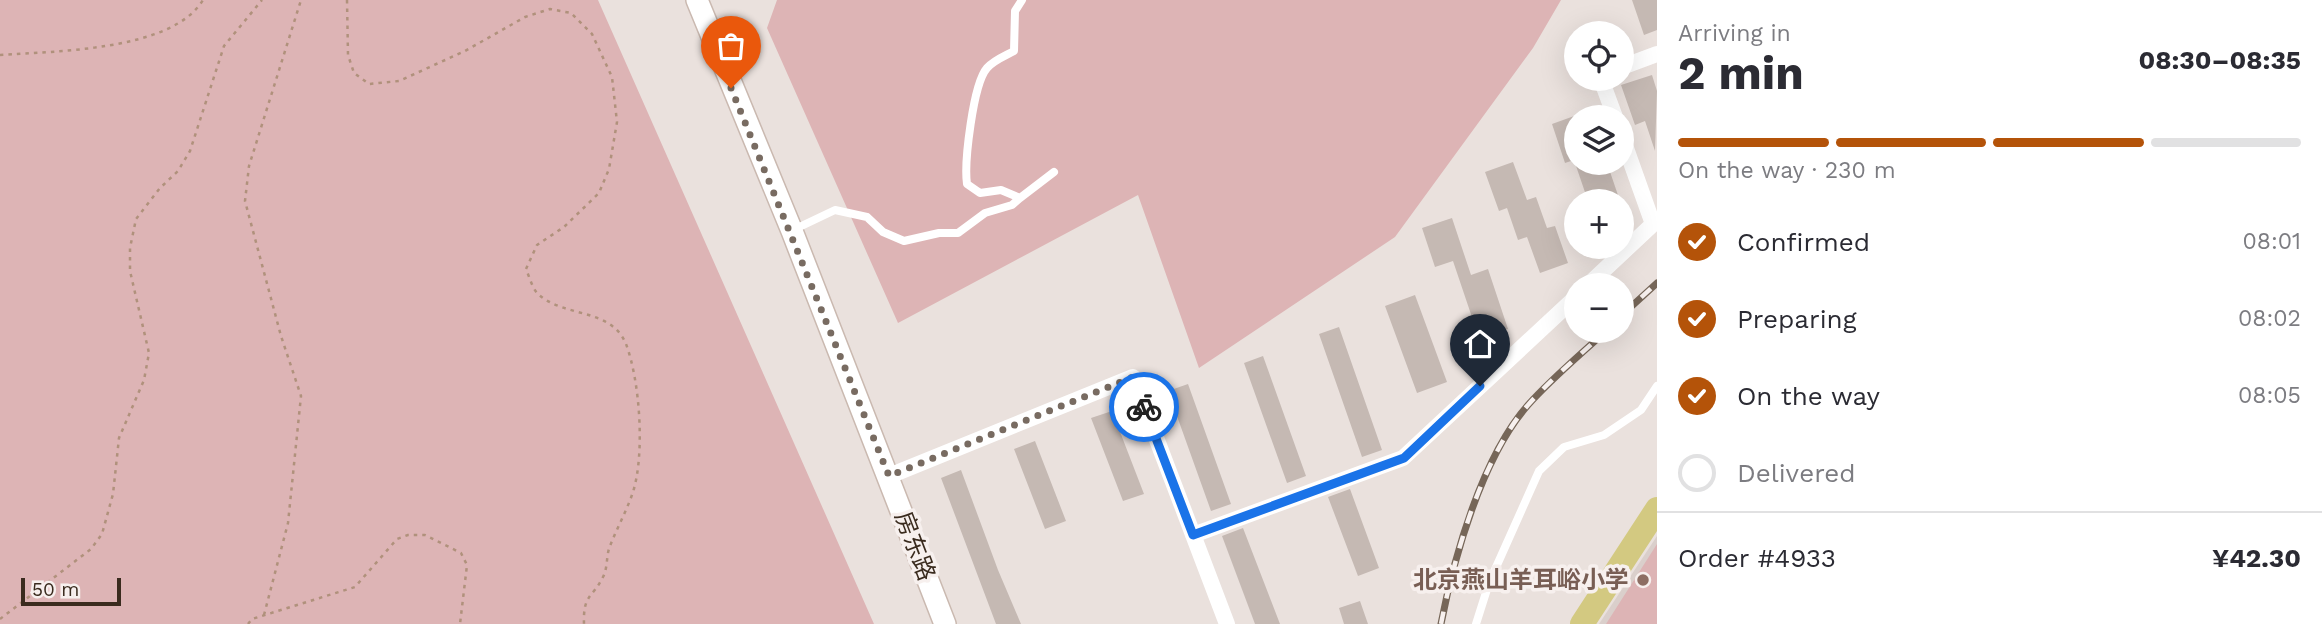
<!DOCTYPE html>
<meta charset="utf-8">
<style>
:root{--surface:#fff;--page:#f2f2f3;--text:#2b2b33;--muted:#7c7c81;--line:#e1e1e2;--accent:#b45309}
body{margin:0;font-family:"Work Sans","Noto Sans SC",sans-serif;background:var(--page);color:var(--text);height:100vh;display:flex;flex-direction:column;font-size:26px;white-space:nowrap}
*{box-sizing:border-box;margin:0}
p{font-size:23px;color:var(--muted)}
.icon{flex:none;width:38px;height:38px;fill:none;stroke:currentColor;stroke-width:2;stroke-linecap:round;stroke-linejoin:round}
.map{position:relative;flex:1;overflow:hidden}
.panel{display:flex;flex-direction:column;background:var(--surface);width:665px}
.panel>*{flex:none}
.controls{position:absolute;left:1564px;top:21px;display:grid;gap:14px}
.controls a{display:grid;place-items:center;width:70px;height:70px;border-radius:50%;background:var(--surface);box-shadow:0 7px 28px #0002;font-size:35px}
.scale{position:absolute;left:21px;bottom:18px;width:100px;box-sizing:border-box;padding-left:7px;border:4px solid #3a2b1e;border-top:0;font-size:19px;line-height:24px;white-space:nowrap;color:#3a2b1e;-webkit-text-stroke:5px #f7f0ee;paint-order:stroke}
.pin{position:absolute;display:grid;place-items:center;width:60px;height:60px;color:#fff;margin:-72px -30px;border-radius:50% 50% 50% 0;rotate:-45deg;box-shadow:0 0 7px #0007}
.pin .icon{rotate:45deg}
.courier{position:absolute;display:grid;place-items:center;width:70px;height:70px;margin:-35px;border:5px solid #1a73e8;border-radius:50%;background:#fff;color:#222;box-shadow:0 2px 9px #0007}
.overview em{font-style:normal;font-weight:700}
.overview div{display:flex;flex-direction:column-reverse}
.overview{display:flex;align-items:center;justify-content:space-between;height:119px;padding:0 21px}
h1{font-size:46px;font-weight:700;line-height:52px}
.bar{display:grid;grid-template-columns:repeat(4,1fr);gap:10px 7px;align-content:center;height:84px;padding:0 21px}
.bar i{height:9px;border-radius:5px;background:var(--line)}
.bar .active{background:var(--accent)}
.bar p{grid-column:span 4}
.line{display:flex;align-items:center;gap:18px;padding:0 21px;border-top:2px solid var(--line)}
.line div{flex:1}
ol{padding:0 21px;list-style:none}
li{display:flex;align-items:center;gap:21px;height:77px}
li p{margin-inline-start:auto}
li .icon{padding:7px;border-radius:50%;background:var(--accent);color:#fff;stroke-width:4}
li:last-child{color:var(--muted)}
li i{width:38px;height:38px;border:4px solid var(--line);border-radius:50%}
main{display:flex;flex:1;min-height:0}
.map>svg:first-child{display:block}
.built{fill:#dacfcb}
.green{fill:#ddb4b5}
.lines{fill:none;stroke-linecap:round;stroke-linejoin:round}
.river{stroke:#d3c981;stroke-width:24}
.building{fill:#c5b9b3}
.secondary-casing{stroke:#cab9b0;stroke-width:24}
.path{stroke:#b0917c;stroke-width:2.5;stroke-dasharray:3.5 5;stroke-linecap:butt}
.lane{stroke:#fff;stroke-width:8}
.street{stroke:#fff;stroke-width:16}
.secondary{stroke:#fff;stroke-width:21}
.rail-casing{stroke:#766658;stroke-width:7}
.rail{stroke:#f7f0ee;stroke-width:4.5;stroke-dasharray:13;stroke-linecap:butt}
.done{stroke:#786b61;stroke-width:7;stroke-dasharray:0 12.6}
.route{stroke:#1a73e8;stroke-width:9}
.education-dot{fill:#8d6e63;stroke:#f7f0ee;stroke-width:2.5}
.labels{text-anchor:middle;stroke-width:7;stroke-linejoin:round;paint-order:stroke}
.street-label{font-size:24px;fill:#3a2b1e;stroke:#f7f0ee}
.education-label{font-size:24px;font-weight:bold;fill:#785e54;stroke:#f7f0ee;text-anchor:end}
</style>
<main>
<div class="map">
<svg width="1657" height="624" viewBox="0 0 1657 624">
<rect width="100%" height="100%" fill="#eae1dd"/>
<path class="built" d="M1657 536V624H1599Z"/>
<path class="green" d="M0 0H598L874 624H0Z
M777 0H1561L1533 48 1395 237 1199 368 1138 195 898 323 767 28Z
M1657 544V624H1606Z"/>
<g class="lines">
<path class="river" d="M1582 624 1657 509"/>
</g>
<path class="building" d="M1632 0H1657V30L1644 35Z
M1652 75 1657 91 1655 151 1645 121 1635 125 1621 85Z
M1577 115V159L1565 163 1552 124Z
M1513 162 1527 200 1536 197 1547 228 1555 226 1568 263 1540 273 1527 237 1518 240 1507 208 1499 211 1485 172Z
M1575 163H1607L1620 201H1588Z
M1452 218 1471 275 1488 269 1508 329 1479 338 1453 261 1435 267 1422 228Z
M1415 295 1447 382 1417 393 1385 306Z
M1339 327 1382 450 1362 457 1319 334Z
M1263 356 1306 476 1287 483 1244 363Z
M1188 384 1231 504 1211 511 1168 391Z
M1112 411 1144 494 1123 501 1091 418Z
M1035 441 1066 521 1045 529 1014 449Z
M961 470 998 570 1021 624H996L941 478Z
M1350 489 1379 568 1358 576 1328 497Z
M1243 528 1280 624H1255L1222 536Z
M1360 601 1368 624H1344L1339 608Z"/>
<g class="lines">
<g class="secondary-casing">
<path id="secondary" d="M697 0 792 231 945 624"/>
</g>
<path class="path" d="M347 0 348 55 354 73 369 84 399 81 465 51 525 17 550 9 571 13 592 34 612 77 617 122 609 169 599 193 564 227 537 245 526 269C529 276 532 287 537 293 562 318 611 307 626 344 640 381 645 454 633 492 627 510 617 528 610 546 606 555 608 568 603 577 592 599 583 594 584 624
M0 55C56 51 172 51 203 0
M264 615 288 523 301 396 281 336 245 201 249 166 301 0
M0 619 91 549 102 534 113 494 119 438 144 380 149 353 130 271V248L136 219 160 188 178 171 190 151 224 46 262 0
M248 624 252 619 355 587 397 539 408 535H425L461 553 467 565 460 624"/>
<path class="lane" d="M1022 0 1015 11 1014 51C1005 56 994 60 987 68 973 84 964 163 967 184L980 193 1001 190 1020 198 1054 172
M793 230 835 210 867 217 883 232 904 241 939 233H958L985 213 1012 205 1020 198
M1476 624 1489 583 1539 471 1564 447 1604 435 1641 410 1657 386"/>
<path class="street" d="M1622 67 1657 54
M1601 79 1615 117
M1588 285 1653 224 1622 137
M889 476 1133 377 1227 624
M1193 535 1403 458 1577 296"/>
<use href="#secondary" class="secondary"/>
<g class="rail-casing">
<path id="rail" d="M1622 315 1657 283
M1441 624C1454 557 1482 457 1528 405 1551 379 1580 355 1606 331"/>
</g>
<use href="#rail" class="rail"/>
</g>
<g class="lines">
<path class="done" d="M731 88 889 476 1133 377 1144 407"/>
<path class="route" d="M1144 407 1193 535 1404 458 1480 386"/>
</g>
<circle class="education-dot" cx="1643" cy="580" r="7"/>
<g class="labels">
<g class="street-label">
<text transform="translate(915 546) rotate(69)" y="8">房东路</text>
</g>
<g class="education-label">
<text x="1629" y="588">北京燕山羊耳峪小学</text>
</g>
</g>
</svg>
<div class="controls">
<a><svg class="icon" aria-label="locate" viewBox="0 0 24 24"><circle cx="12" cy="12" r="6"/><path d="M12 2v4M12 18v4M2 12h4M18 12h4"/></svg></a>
<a><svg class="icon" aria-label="layers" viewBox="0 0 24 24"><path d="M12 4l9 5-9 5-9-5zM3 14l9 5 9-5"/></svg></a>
<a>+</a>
<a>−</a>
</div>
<div class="scale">50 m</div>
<div class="pin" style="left:731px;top:88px;background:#ea580c"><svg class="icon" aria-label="bag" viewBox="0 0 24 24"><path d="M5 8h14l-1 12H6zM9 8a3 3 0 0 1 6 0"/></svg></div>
<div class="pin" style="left:1480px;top:386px;background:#1f2937"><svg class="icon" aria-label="home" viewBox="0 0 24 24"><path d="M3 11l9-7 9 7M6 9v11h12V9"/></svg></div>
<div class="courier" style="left:1144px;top:407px"><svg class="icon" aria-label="bike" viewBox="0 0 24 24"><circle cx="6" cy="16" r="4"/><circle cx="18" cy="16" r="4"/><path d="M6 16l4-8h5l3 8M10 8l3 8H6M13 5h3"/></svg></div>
</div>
<section class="panel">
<div class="overview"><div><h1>2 min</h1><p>Arriving in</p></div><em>08:30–08:35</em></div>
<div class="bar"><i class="active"></i><i class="active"></i><i class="active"></i><i></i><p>On the way · 230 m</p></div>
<ol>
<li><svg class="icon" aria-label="check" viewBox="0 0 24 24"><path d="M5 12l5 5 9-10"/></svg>Confirmed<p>08:01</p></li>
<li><svg class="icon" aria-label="check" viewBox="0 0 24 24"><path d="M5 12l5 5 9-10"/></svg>Preparing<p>08:02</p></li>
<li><svg class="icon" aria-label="check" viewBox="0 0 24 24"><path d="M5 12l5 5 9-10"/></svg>On the way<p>08:05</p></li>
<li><i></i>Delivered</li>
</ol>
<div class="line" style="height:91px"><div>Order #4933</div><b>¥42.30</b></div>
</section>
</main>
